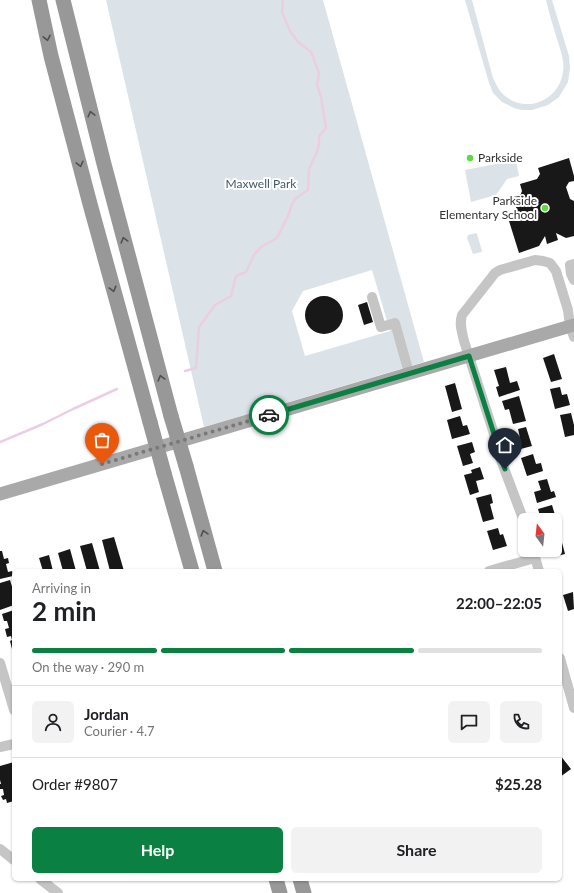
<!DOCTYPE html>
<meta charset="utf-8">
<style>
:root{--surface:#fff;--page:#f2f2f2;--text:#202124;--muted:#757577;--line:#e0e0e0;--accent:#0b8043}
body{margin:0;font-family:Lato,sans-serif;background:var(--page);color:var(--text);height:100vh;display:flex;flex-direction:column;font-size:15px;white-space:nowrap}
*{box-sizing:border-box;margin:0}
p{font-size:13px;color:var(--muted)}
.icon{flex:none;width:22px;height:22px;fill:none;stroke:currentColor;stroke-width:2;stroke-linecap:round;stroke-linejoin:round}
.map{position:relative;flex:1;overflow:hidden}
.sheet{position:absolute;left:12px;top:569px;width:550px;height:312px;display:flex;flex-direction:column;background:var(--surface);border-radius:6px;box-shadow:0 1px 3px #0004}
.sheet>*{flex:none}
.needle{width:26px;rotate:345deg}
.buttons{position:absolute;left:518px;top:513px;display:grid;gap:8px}
.buttons a{display:grid;place-items:center;width:44px;height:44px;border-radius:6px;background:var(--surface);box-shadow:0 1px 3px #0004;font-size:20px}
.pin{position:absolute;display:grid;place-items:center;width:34px;height:34px;color:#fff;margin:-41px -17px;border-radius:50% 50% 50% 0;rotate:-45deg;box-shadow:0 0 4px #0007}
.pin .icon{rotate:45deg}
.courier{position:absolute;display:grid;place-items:center;width:40px;height:40px;margin:-20px;border:3px solid #0b8043;border-radius:50%;background:#fff;color:#222;box-shadow:0 1px 5px #0007}
.head em{font-style:normal;font-weight:700}
.head div{display:flex;flex-direction:column-reverse}
.head{display:flex;align-items:center;justify-content:space-between;height:68px;padding:0 20px}
h1{font-size:26px;font-weight:700;line-height:30px}
.bar{display:grid;grid-template-columns:repeat(4,1fr);gap:6px 4px;align-content:center;height:48px;padding:0 20px}
.bar i{height:5px;border-radius:3px;background:var(--line)}
.bar .active{background:var(--accent)}
.bar p{grid-column:span 4}
.line{display:flex;align-items:center;gap:10px;padding:0 20px;border-top:1px solid var(--line)}
.line div{flex:1}
.round{display:grid;place-items:center;flex:none;width:42px;height:42px;border-radius:6px;background:var(--page)}
.cta{display:flex;gap:8px;margin-top:auto;padding:8px 20px}
.cta a{flex:1;height:46px;border-radius:6px;background:var(--accent);color:#fff;font-size:16px;font-weight:700;line-height:46px;text-align:center}
.cta a+a{background:var(--page);color:var(--text)}
.map>svg:first-child{display:block}
.green{fill:#dbe3e8;fill-rule:evenodd}
.lines{fill:none;stroke-linecap:round;stroke-linejoin:round}
.stream{stroke:#ebcee3;stroke-width:2.5}
.building{fill:#181818}
.minor{stroke:#c5c5c5;stroke-width:10}
.major{stroke:#a9a9a9;stroke-width:13}
.highway{stroke:#989898;stroke-width:15}
.highway-bridge{stroke:#989898;stroke-width:15}
.oneway{stroke:#505050}
.done{stroke:#797979;stroke-width:4;stroke-dasharray:0 7.2}
.route{stroke:#0b8043;stroke-width:5}
.poi-dot{fill:#5edb41;stroke:#fff;stroke-width:1.5}
.labels{text-anchor:middle;stroke-width:4;stroke-linejoin:round;paint-order:stroke}
.poi-label{font-size:12px;fill:#313131;stroke:#fff;text-anchor:start}
.park-label{font-size:12px;fill:#41596b;stroke:#fff}
</style>
<div class="map">
<svg width="574" height="893" viewBox="0 0 574 893">
<rect width="100%" height="100%" fill="#fff"/>
<path class="green" d="M106 0H323L424 362 204 427ZM372 270 390 331 305 356 292 311 303 291Z
M465 0H472L493 78C496 84 499 91 505 96 528 114 559 100 563 72 565 61 560 49 557 39 553 26 549 13 546 0H552L569 56 570 68 568 82 559 97 548 105 532 110H522L514 108 502 102 493 93 489 83Z
M516 160 519 176 507 179 496 195 471 202 465 170Z
M476 233 477 234 482 251 481 252 473 254 467 238 468 235Z"/>
<g class="lines">
<path class="stream" d="M185 371 196 368 199 327 215 305 231 296 236 276 246 272 254 255 261 247 277 238 288 216 292 204 296 198 308 190 309 169 316 154 319 145V136L326 128 321 97 317 85 319 73 311 52 298 42 290 31 282 12 283 2 282 0
M0 442 43 424 73 409 117 389"/>
</g>
<path class="building" d="M569 158 574 176V181L569 182 566 187 570 199 574 201V236L566 238 556 233 558 240 547 244 545 236 539 246 519 253 509 221 515 219 518 214 513 197 520 196 522 191 520 184 537 179 540 174 538 168Z
M305 315a19 19 0 1 1 38 0a19 19 0 1 1-38 0Z
M367 302 373 322 364 325 358 305Z
M554 354 562 379 551 382 543 358Z
M506 367 510 383 517 381 520 390 499 397 496 387 499 386 494 370Z
M455 383 462 409 452 412 445 386Z
M560 387 562 395 567 394 570 405 555 409 550 389Z
M519 396 526 421 513 424 509 409 505 410 502 401Z
M571 413 574 425V435L565 437 560 415Z
M460 416 463 426 467 425 470 434 452 439 447 420Z
M526 427 532 446 517 450 514 440 520 438 518 429Z
M472 442 475 452 470 454 473 463 463 466 457 446Z
M533 454 536 464 541 463 543 471 527 476 521 458Z
M480 467 484 479 476 481 479 492 470 495 464 475 472 473 471 470Z
M547 479 551 492 554 491 556 497 537 503 534 492 541 490 538 481Z
M491 494 493 503 490 504 494 519 483 522 476 498Z
M552 505 559 528 555 530V520H546L545 518 541 519 538 509Z
M498 528 500 535 503 534 507 546 493 550 487 531Z
M560 535 565 554 553 557 551 550H555V537Z
M114 537 124 571H110L102 540Z
M92 543 100 571H87L80 546Z
M70 549 76 571H63L58 553Z
M0 551H2L4 559 8 558 9 563 6 564 8 572 12 571 13 576 0 579Z
M49 555 53 571H43L39 558Z
M10 580 14 593V605L0 610V583Z
M573 592 574 609 568 611 563 595Z
M14 610V648L12 649 10 641 12 640 11 636 7 637 5 629 9 628 7 621H4L2 614Z
M560 755 571 769 560 777Z
M14 762V801L7 803 6 799 3 800 1 796 4 795 3 789H0V784H1L0 780V766Z"/>
<g class="lines">
<path class="minor" d="M574 264 570 265 571 274 574 280
M372 297 381 327 395 323 409 373
M525 524 499 455 494 434 464 341C462 332 459 324 462 315L495 273 500 270 535 260 543 261 550 263 556 271 568 310 570 326 574 337
M533 550 539 571
M489 571 535 558
M560 658 574 708
M0 663 14 710
M0 747 14 744
M0 849 14 860
M40 879 58 893"/>
<path class="major" d="M0 494 574 325"/>
<path class="highway" d="M39 0 51 56 90 204 150 422
M63 0 104 164 171 416
M186 466 215 571
M164 473 192 571
M276 879 280 893
M300 879 304 893"/>
<path class="highway-bridge" d="M171 416 186 466
M150 422 164 473"/>
</g>
<defs><path id="oneway-chevron" d="M-2-3.5L2.5 0L-2 3.5" fill="none" stroke-width="1.6" stroke-linecap="round" stroke-linejoin="round"/></defs>
<g class="oneway">
<use href="#oneway-chevron" transform="translate(47 38) rotate(78)"/>
<use href="#oneway-chevron" transform="translate(91 114) rotate(-104)"/>
<use href="#oneway-chevron" transform="translate(80 164) rotate(76)"/>
<use href="#oneway-chevron" transform="translate(124 240) rotate(-105)"/>
<use href="#oneway-chevron" transform="translate(113 289) rotate(75)"/>
<use href="#oneway-chevron" transform="translate(161 378) rotate(-105)"/>
<use href="#oneway-chevron" transform="translate(204 533) rotate(-106)"/>
</g>
<g class="lines">
<path class="done" d="M102 464 269 415"/>
<path class="route" d="M269 415 469 356 494 434 499 455 505 469"/>
</g>
<g class="poi-dot">
<circle cx="470" cy="158" r="4"/>
<circle cx="545" cy="208" r="4"/>
</g>
<g class="labels">
<g class="poi-label">
<text x="478" y="162">Parkside</text>
<text x="537" y="205" text-anchor="end">Parkside<tspan x="537" dy="14">Elementary School</tspan></text>
</g>
<g class="park-label">
<text x="261" y="188">Maxwell Park</text>
</g>
</g>
</svg>
<div class="buttons">
<a><svg class="needle" viewBox="-14 -14 28 28"><path d="M0-13l5 13h-10z" fill="#e53935"/><path d="M0 13l5-13h-10z" fill="#757577"/></svg></a>
</div>
<div class="pin" style="left:102px;top:464px;background:#ea580c"><svg class="icon" aria-label="bag" viewBox="0 0 24 24"><path d="M5 8h14l-1 12H6zM9 8a3 3 0 0 1 6 0"/></svg></div>
<div class="pin" style="left:505px;top:469px;background:#1f2937"><svg class="icon" aria-label="home" viewBox="0 0 24 24"><path d="M3 11l9-7 9 7M6 9v11h12V9"/></svg></div>
<div class="courier" style="left:269px;top:415px"><svg class="icon" aria-label="car" viewBox="0 0 24 24"><path d="M5 17H2v-5l4-1 3-4h7l3 4 3 1v5h-3M9 17h6M6 11h13"/><circle cx="7" cy="17" r="2"/><circle cx="17" cy="17" r="2"/></svg></div>
<section class="sheet">
<div class="head"><div><h1>2 min</h1><p>Arriving in</p></div><em>22:00–22:05</em></div>
<div class="bar"><i class="active"></i><i class="active"></i><i class="active"></i><i></i><p>On the way · 290 m</p></div>
<div class="line" style="height:72px"><a class="round"><svg class="icon" aria-label="person" viewBox="0 0 24 24"><circle cx="12" cy="8" r="4"/><path d="M4 21q1-7 8-7t8 7"/></svg></a><div><b>Jordan</b><p>Courier · 4.7</p></div><a class="round"><svg class="icon" aria-label="chat" viewBox="0 0 24 24"><path d="M4 5h16v11H9l-5 4z"/></svg></a><a class="round"><svg class="icon" aria-label="phone" viewBox="0 0 24 24"><path d="M5 4h4l2 5-3 2q2 4 5 5l2-3 5 2v4C11 20 4 13 5 4z"/></svg></a></div>
<div class="line" style="height:52px"><div>Order #9807</div><b>$25.28</b></div>
<div class="cta"><a>Help</a><a>Share</a></div>
</section>
</div>
